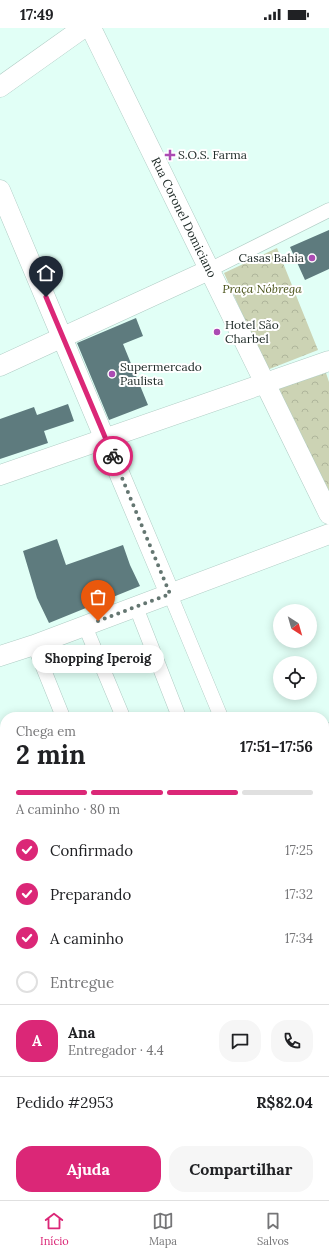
<!DOCTYPE html>
<html lang="pt">
<meta charset="utf-8">
<style>
:root{--surface:#fff;--page:#f6f6f6;--text:#202124;--muted:#757577;--line:#e0e0e0;--accent:#db2777}
body{margin:0;font-family:Lora,serif;background:var(--page);color:var(--text);height:100vh;display:flex;flex-direction:column;font-size:15px;white-space:nowrap}
*{box-sizing:border-box;margin:0}
p{font-size:13px;color:var(--muted)}
.icon{flex:none;width:22px;height:22px;fill:none;stroke:currentColor;stroke-width:2;stroke-linecap:round;stroke-linejoin:round}
.map{position:relative;flex:1;overflow:hidden}
.panel{position:absolute;left:0px;top:684px;width:329px;height:488px;display:flex;flex-direction:column;background:var(--surface);border-radius:16px 16px 0 0;box-shadow:0 2px 10px #0003}
.panel>*{flex:none}
.needle{width:26px;rotate:143deg}
.buttons{position:absolute;left:273px;top:576px;display:grid;gap:8px}
.buttons a{display:grid;place-items:center;width:44px;height:44px;border-radius:50%;background:var(--surface);box-shadow:0 2px 10px #0003;font-size:20px}
.pin{position:absolute;display:grid;place-items:center;width:34px;height:34px;color:#fff;margin:-41px -17px;border-radius:50% 50% 50% 0;rotate:-45deg;box-shadow:0 0 4px #0007}
.pin .icon{rotate:45deg}
.courier{position:absolute;display:grid;place-items:center;width:40px;height:40px;margin:-20px;border:3px solid #db2777;border-radius:50%;background:#fff;color:#222;box-shadow:0 1px 5px #0007}
.bubble{position:absolute;height:28px;border-radius:14px;background:var(--surface);box-shadow:0 2px 10px #0003;font-size:13px;font-weight:700;line-height:28px;text-align:center}
.summary em{font-style:normal;font-weight:700}
.summary div{display:flex;flex-direction:column-reverse}
.summary{display:flex;align-items:center;justify-content:space-between;height:68px;padding:0 16px}
h1{font-size:26px;font-weight:700;line-height:30px}
.bar{display:grid;grid-template-columns:repeat(4,1fr);gap:6px 4px;align-content:center;height:48px;padding:0 16px}
.bar i{height:5px;border-radius:3px;background:var(--line)}
.bar .on{background:var(--accent)}
.bar p{grid-column:span 4}
.line{display:flex;align-items:center;gap:10px;padding:0 16px;border-top:1px solid var(--line)}
.line div{flex:1}
.round{display:grid;place-items:center;flex:none;width:42px;height:42px;border-radius:16px;background:var(--page)}
ol{padding:0 16px;list-style:none}
li{display:flex;align-items:center;gap:12px;height:44px}
li p{margin-inline-start:auto}
li .icon{padding:4px;border-radius:50%;background:var(--accent);color:#fff;stroke-width:4}
li:last-child{color:var(--muted)}
li i{width:22px;height:22px;border:2px solid var(--line);border-radius:50%}
.primary-button{display:flex;gap:8px;margin-top:auto;padding:8px 16px}
.primary-button a{flex:1;height:46px;border-radius:16px;background:var(--accent);color:#fff;font-size:16px;font-weight:700;line-height:46px;text-align:center}
.primary-button a+a{background:var(--page);color:var(--text)}
.status{display:flex;justify-content:space-between;align-items:center;height:28px;padding:0 20px;background:var(--surface);direction:ltr}
.status svg{height:11px;fill:currentColor}
.dock{display:flex;justify-content:space-around;align-items:center;height:56px;border-top:1px solid var(--line);background:var(--surface);font-size:11px;color:var(--muted)}
.dock a{display:grid;justify-items:center;gap:2px}
.dock .on{color:var(--accent)}
.map>svg:first-child{display:block}
.forest{fill:url(#forest-crowns)}
.water{fill:url(#water-rules)}
.building{fill:#5e7b7e}
.lines{fill:none;stroke-linecap:round;stroke-linejoin:round}
.street-casing{stroke:#afccc4;stroke-width:15}
.secondary-casing{stroke:#afccc4;stroke-width:21}
.street{stroke:#fff;stroke-width:14}
.secondary{stroke:#fff;stroke-width:20}
.done{stroke:#647671;stroke-width:4;stroke-dasharray:0 7.2}
.route{stroke:#db2777;stroke-width:5}
.poi-dot{fill:#ab4bb3;stroke:#fff;stroke-width:1.5}
.labels{text-anchor:middle;stroke-width:4;stroke-linejoin:round;paint-order:stroke}
.poi-label{font-size:12px;fill:#202c29;stroke:#fff;text-anchor:start}
.street-label{font-size:12px;fill:#202c29;stroke:#fff}
.park-label{font-size:12px;font-style:italic;fill:#485117;stroke:#fff}
</style>
<div class="status"><b>17:49</b><svg viewBox="0 0 49 12"><path d="M0 12V9h3v3zM5 12V6h3v6zM10 12V3h3v9zM15 12V0h3v12zM26 1h20v11H26zM47 4h2v5h-2z"/></svg></div>
<div class="map">
<svg width="329" height="1172" viewBox="0 0 329 1172">
<defs>
<pattern id="forest-crowns" width="20" height="18" patternUnits="userSpaceOnUse"><rect width="20" height="18" fill="#ccd3b4"/><path d="M2 6a3 3 0 1 1 6 0M12 15a3 3 0 1 1 6 0" fill="none" stroke="#afb59b"/></pattern>
<pattern id="water-rules" width="6" height="5" patternUnits="userSpaceOnUse"><rect width="6" height="5" fill="#80a4ba"/><path d="M0 2.5h6" fill="none" stroke="#688697"/></pattern>
</defs>
<rect width="100%" height="100%" fill="#e1fff6"/>
<path class="forest" d="M277 220 318 322 267 342 224 245Z
M326 345 329 354V472L274 361Z
M3 1135 5 1136V1167H103L92 1172H0V1136Z
M138 1167H236L242 1172H142Z"/>
<path class="water" d="M0 820H5V862H0Z
M324 883 329 888V958L324 951Z
M0 1019H5V1136H0Z
M324 1155 329 1162V1172H242L236 1167H324Z"/>
<path class="building" d="M329 202V241L305 252 290 219Z
M136 290 143 308 123 316 148 377 109 392 77 315Z
M68 376 74 393 44 403 48 415 0 431V391L34 379 37 387Z
M57 511 66 537 123 517 130 537 140 558 49 595 37 570 23 523Z"/>
<g class="lines">
<g class="street-casing">
<path id="street" d="M209 242 329 182
M170 566 221 689
M136 579 179 689
M85 598 123 689
M34 617 63 689
M324 704 329 702
M0 794 5 793
M0 967H5
M324 1027 329 1035"/>
</g>
<g class="secondary-casing">
<g id="secondary">
<path id="s1" d="M91 0 329 486"/>
<path d="M0 59 83 0"/>
<path d="M0 162 170 566"/>
<path d="M0 338 209 242"/>
<path d="M0 447 329 333"/>
<path d="M0 628 34 617 329 506"/>
</g>
</g>
<use href="#street" class="street"/>
<use href="#secondary" class="secondary"/>
</g>
<g class="lines">
<path class="done" d="M98 593 170 566 113 428"/>
<path class="route" d="M46 269 113 428"/>
</g>
<g class="poi-dot">
<path d="M168 121h4v4h4v4h-4v4h-4v-4h-4v-4h4z"/>
<circle cx="312" cy="230" r="4"/>
<circle cx="217" cy="304" r="4"/>
<circle cx="112" cy="346" r="4"/>
</g>
<g class="labels">
<g class="poi-label">
<text x="178" y="131">S.O.S. Farma</text>
<text x="304" y="234" text-anchor="end">Casas Bahia</text>
<text x="225" y="301">Hotel São<tspan x="225" dy="14">Charbel</tspan></text>
<text x="120" y="343">Supermercado<tspan x="120" dy="14">Paulista</tspan></text>
</g>
<g class="street-label">
<text dy="4" stroke="none"><textPath href="#s1" startOffset="211">Rua Coronel Domiciano</textPath></text>
</g>
<g class="park-label">
<text x="262" y="265">Praça Nóbrega</text>
</g>
</g>
</svg>
<div class="buttons">
<a><svg class="needle" viewBox="-14 -14 28 28"><path d="M0-13l5 13h-10z" fill="#e53935"/><path d="M0 13l5-13h-10z" fill="#757577"/></svg></a>
<a><svg class="icon" aria-label="locate" viewBox="0 0 24 24"><circle cx="12" cy="12" r="6"/><path d="M12 2v4M12 18v4M2 12h4M18 12h4"/></svg></a>
</div>
<div class="pin" style="left:98px;top:593px;background:#ea580c"><svg class="icon" aria-label="bag" viewBox="0 0 24 24"><path d="M5 8h14l-1 12H6zM9 8a3 3 0 0 1 6 0"/></svg></div>
<div class="pin" style="left:46px;top:269px;background:#1f2937"><svg class="icon" aria-label="home" viewBox="0 0 24 24"><path d="M3 11l9-7 9 7M6 9v11h12V9"/></svg></div>
<div class="courier" style="left:113px;top:428px"><svg class="icon" aria-label="bike" viewBox="0 0 24 24"><circle cx="6" cy="16" r="4"/><circle cx="18" cy="16" r="4"/><path d="M6 16l4-8h5l3 8M10 8l3 8H6M13 5h3"/></svg></div>
<div class="bubble" style="left:32px;top:617px;width:132px">Shopping Iperoig</div>
<section class="panel">
<div class="summary"><div><h1>2 min</h1><p>Chega em</p></div><em>17:51–17:56</em></div>
<div class="bar"><i class="on"></i><i class="on"></i><i class="on"></i><i></i><p>A caminho · 80 m</p></div>
<ol>
<li><svg class="icon" aria-label="check" viewBox="0 0 24 24"><path d="M5 12l5 5 9-10"/></svg>Confirmado<p>17:25</p></li>
<li><svg class="icon" aria-label="check" viewBox="0 0 24 24"><path d="M5 12l5 5 9-10"/></svg>Preparando<p>17:32</p></li>
<li><svg class="icon" aria-label="check" viewBox="0 0 24 24"><path d="M5 12l5 5 9-10"/></svg>A caminho<p>17:34</p></li>
<li><i></i>Entregue</li>
</ol>
<div class="line" style="height:72px"><b class="round" style="background:var(--accent);color:#fff">A</b><div><b>Ana</b><p>Entregador · 4.4</p></div><a class="round"><svg class="icon" aria-label="chat" viewBox="0 0 24 24"><path d="M4 5h16v11H9l-5 4z"/></svg></a><a class="round"><svg class="icon" aria-label="phone" viewBox="0 0 24 24"><path d="M5 4h4l2 5-3 2q2 4 5 5l2-3 5 2v4C11 20 4 13 5 4z"/></svg></a></div>
<div class="line" style="height:52px"><div>Pedido #2953</div><b>R$82.04</b></div>
<div class="primary-button"><a>Ajuda</a><a>Compartilhar</a></div>
</section>
</div>
<nav class="dock">
<a class="on"><svg class="icon" aria-label="home" viewBox="0 0 24 24"><path d="M3 11l9-7 9 7M6 9v11h12V9"/></svg>Início</a>
<a><svg class="icon" aria-label="map" viewBox="0 0 24 24"><path d="M3 6l6-2 6 2 6-2v14l-6 2-6-2-6 2zM9 4v14M15 6v14"/></svg>Mapa</a>
<a><svg class="icon" aria-label="saved" viewBox="0 0 24 24"><path d="M7 4h10v16l-5-4-5 4z"/></svg>Salvos</a>
</nav>
